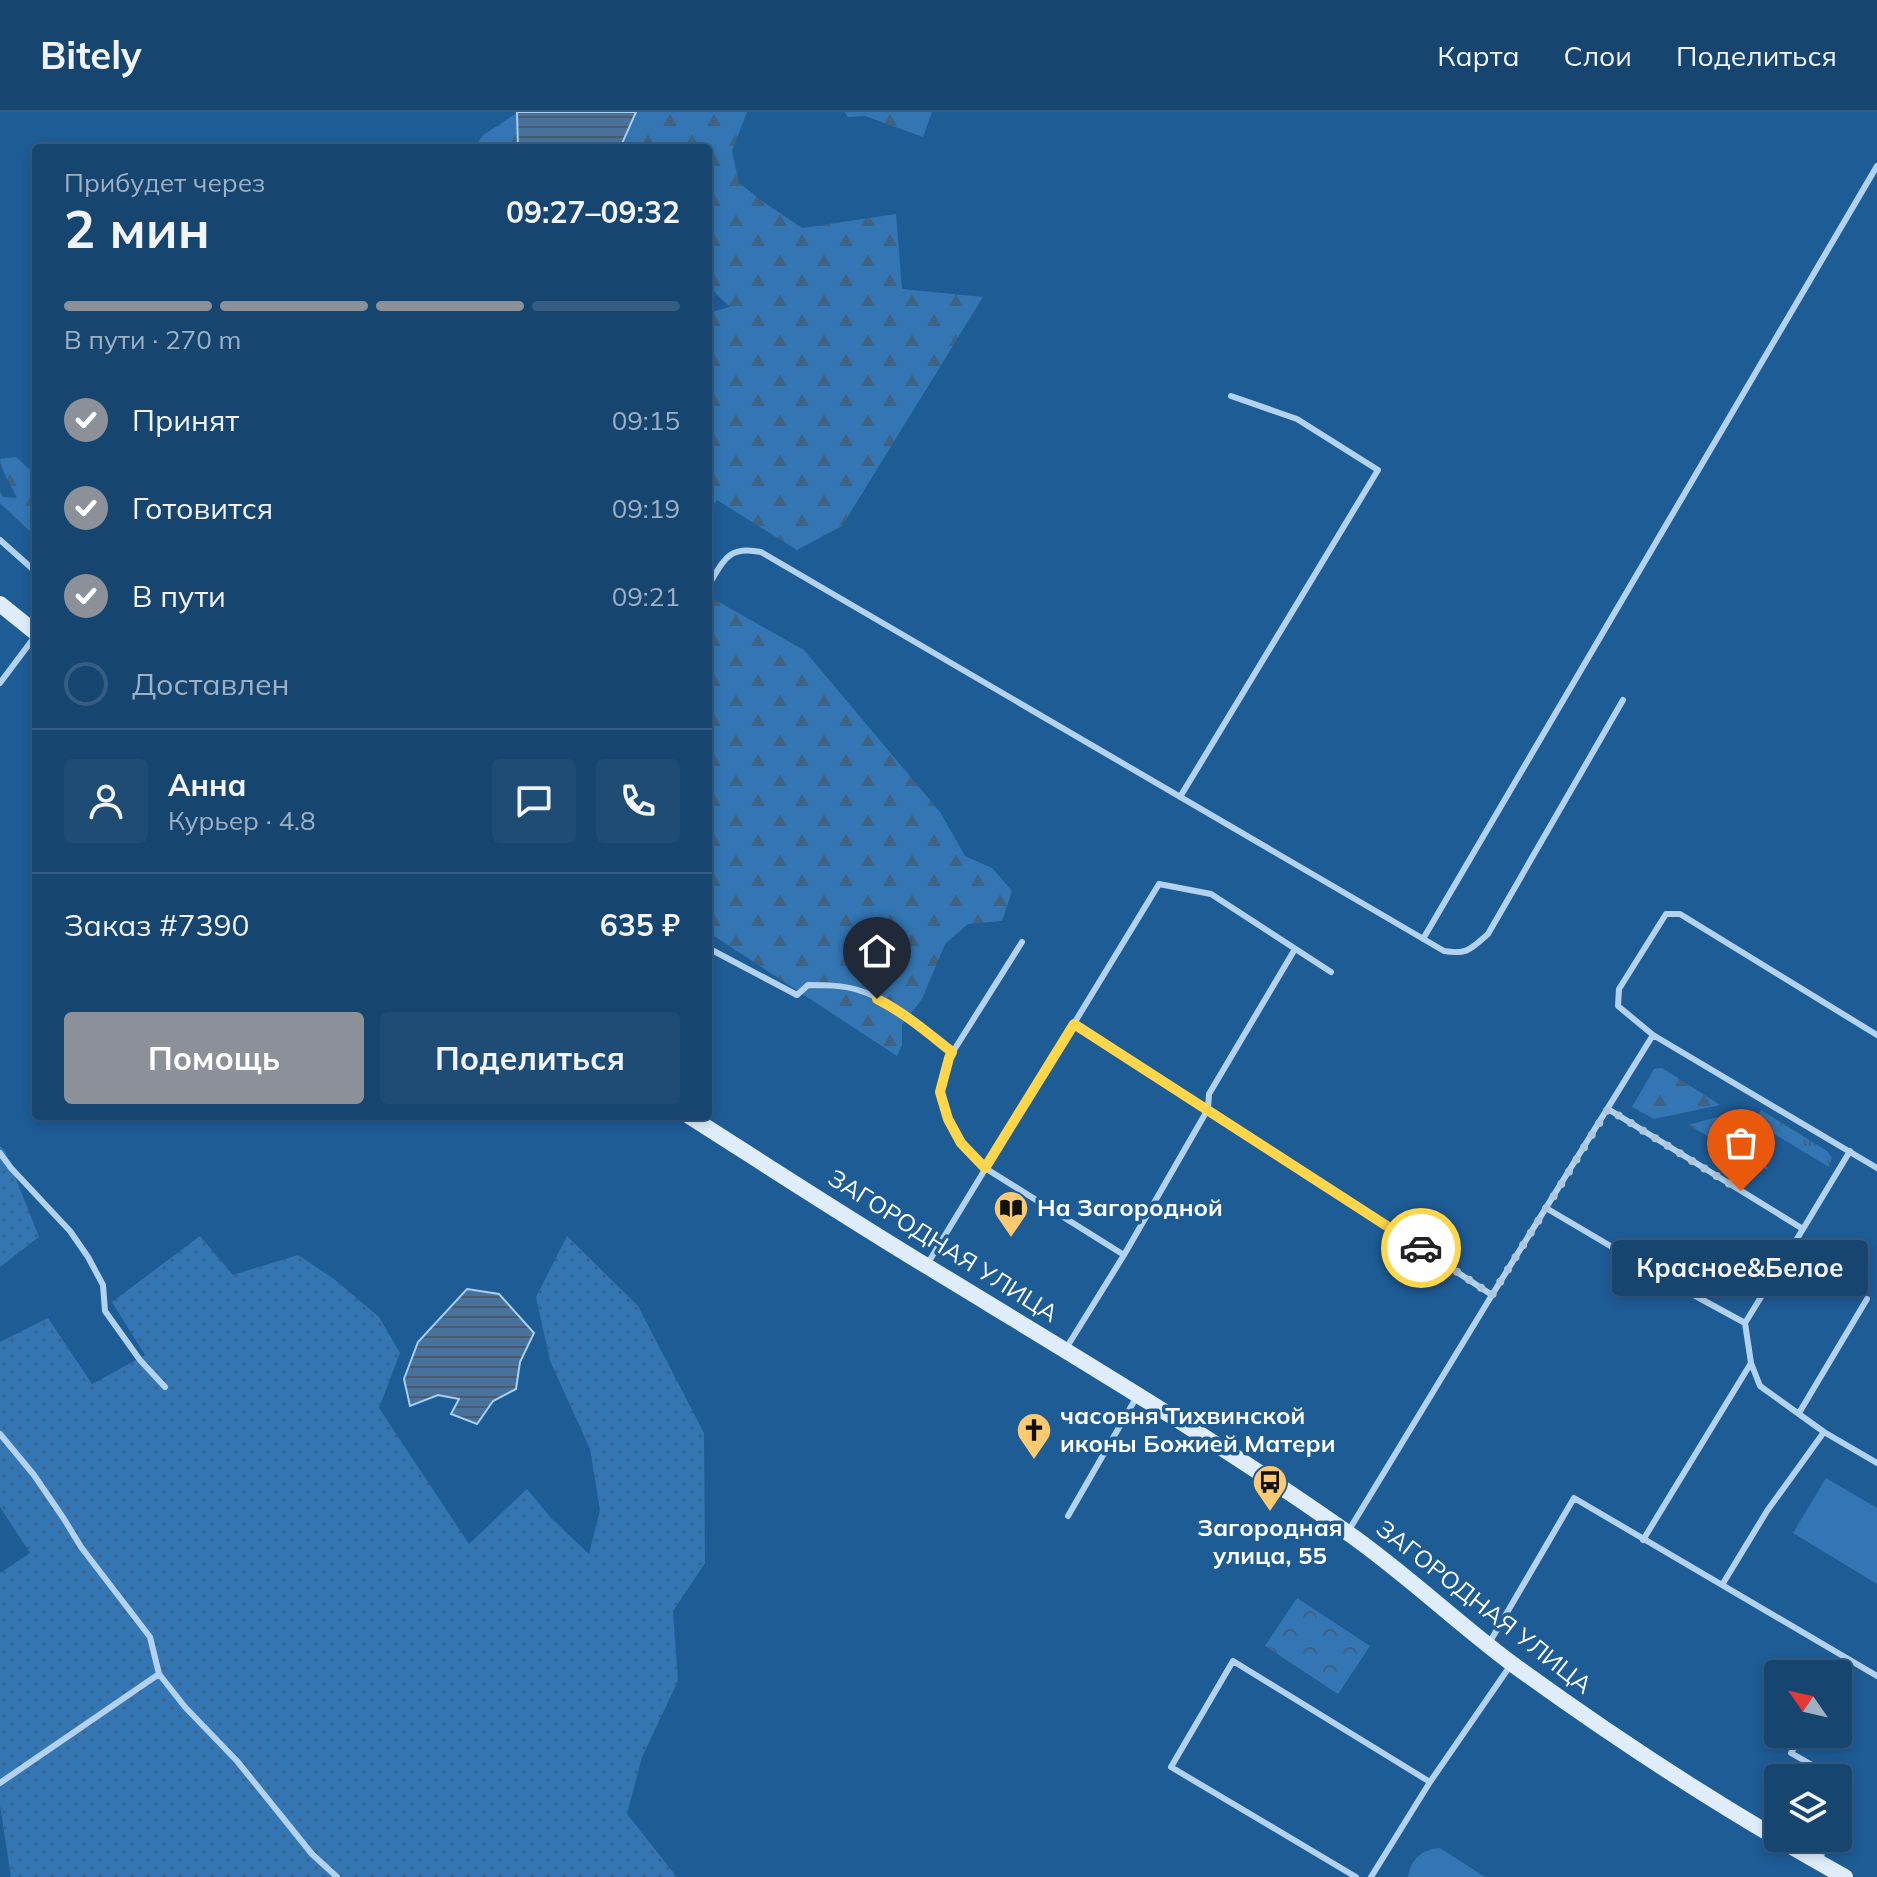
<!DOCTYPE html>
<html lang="ru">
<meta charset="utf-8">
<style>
:root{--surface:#164570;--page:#1f4c75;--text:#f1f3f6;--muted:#9eb1c3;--line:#355d83;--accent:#8c9099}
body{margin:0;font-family:Mulish,sans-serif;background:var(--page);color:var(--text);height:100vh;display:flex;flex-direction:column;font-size:30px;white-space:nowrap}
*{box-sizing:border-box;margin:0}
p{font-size:26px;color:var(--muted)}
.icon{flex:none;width:44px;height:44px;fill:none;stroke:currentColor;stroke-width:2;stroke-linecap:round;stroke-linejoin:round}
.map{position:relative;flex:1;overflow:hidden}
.sheet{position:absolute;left:32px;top:32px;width:680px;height:976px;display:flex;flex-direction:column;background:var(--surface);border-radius:8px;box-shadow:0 4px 12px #0003,0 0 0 2px var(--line)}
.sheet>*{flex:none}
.needle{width:52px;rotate:304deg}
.controls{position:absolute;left:1764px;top:1548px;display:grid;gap:16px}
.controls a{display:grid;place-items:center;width:88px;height:88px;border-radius:8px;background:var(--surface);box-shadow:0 4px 12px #0003,0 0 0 2px var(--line);font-size:40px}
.pin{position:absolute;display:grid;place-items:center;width:68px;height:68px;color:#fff;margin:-82px -34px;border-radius:50% 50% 50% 0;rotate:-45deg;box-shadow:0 0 8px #0007}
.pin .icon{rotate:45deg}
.courier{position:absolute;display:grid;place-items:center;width:80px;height:80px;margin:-40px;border:6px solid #ffd54a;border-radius:50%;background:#fff;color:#222;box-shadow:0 2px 10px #0007}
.bubble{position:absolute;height:56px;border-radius:8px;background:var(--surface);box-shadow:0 4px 12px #0003,0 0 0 2px var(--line);font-size:26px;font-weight:700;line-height:56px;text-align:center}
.overview em{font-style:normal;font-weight:700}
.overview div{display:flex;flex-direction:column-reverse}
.overview{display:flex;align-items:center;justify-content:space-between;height:136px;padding:0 32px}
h1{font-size:52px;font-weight:700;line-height:60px}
.bar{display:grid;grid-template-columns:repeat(4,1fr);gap:12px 8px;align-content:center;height:96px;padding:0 32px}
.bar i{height:10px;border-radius:6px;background:var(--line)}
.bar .on{background:var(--accent)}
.bar p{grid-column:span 4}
.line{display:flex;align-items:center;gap:20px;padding:0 32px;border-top:2px solid var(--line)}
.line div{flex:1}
.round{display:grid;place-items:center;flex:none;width:84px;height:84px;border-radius:8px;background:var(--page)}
ol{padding:0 32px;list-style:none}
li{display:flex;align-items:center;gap:24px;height:88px}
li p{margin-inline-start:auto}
li .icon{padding:8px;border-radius:50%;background:var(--accent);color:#fff;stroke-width:4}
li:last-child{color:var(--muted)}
li i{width:44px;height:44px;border:4px solid var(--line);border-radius:50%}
.cta{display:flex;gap:16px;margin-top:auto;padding:16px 32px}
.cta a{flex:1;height:92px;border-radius:8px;background:var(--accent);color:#fff;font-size:32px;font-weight:700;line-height:92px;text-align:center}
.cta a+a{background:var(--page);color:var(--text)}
header{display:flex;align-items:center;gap:48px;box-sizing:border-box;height:112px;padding:0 40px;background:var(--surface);border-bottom:2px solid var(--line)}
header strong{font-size:38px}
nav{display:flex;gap:44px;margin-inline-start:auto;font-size:28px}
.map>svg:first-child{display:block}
.grass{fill:url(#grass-tufts)}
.forest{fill:url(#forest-firs)}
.park{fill:url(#park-crowns)}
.garden{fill:url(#garden-dots)}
.pitch{fill:#3376b3}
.water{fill:url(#water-rules);stroke:#a6cef0;stroke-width:2}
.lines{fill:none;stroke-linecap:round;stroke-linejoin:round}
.lane{stroke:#b2d2ef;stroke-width:6}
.secondary{stroke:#dfedfb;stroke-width:16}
.done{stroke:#b0c6da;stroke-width:8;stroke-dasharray:0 14.4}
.route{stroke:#ffd54a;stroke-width:10}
.labels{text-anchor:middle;stroke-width:7;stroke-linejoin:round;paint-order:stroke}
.poi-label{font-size:24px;font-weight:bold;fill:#fff;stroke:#1e5c96;text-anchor:start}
.street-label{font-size:24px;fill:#fff;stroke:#1e5c96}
</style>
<header>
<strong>Bitely</strong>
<nav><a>Карта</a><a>Слои</a><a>Поделиться</a></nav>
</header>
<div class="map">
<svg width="1877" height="1765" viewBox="0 0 1877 1765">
<defs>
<pattern id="grass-tufts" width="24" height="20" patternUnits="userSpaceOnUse" patternTransform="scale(2)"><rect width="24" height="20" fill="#3376b3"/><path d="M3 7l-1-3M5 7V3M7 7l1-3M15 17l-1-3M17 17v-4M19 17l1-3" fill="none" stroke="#406180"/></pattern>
<pattern id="forest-firs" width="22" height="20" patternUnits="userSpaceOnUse" patternTransform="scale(2)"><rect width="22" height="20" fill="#3376b3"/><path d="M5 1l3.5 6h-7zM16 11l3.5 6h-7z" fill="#406180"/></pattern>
<pattern id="park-crowns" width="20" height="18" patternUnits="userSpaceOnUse" patternTransform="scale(2)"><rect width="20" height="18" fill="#3376b3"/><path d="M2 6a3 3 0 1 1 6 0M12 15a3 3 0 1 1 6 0" fill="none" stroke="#406180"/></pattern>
<pattern id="garden-dots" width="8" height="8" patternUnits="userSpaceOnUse" patternTransform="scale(2)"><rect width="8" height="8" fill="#3376b3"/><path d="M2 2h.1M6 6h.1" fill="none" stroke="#406180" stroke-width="1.8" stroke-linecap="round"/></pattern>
<pattern id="water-rules" width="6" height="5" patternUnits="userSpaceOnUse" patternTransform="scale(2)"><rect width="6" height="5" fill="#48729b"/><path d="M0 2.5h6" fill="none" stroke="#4a5b6c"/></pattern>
</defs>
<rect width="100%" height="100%" fill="#1e5c96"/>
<path class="grass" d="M1761 998 1827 1039 1832 1046 1829 1055 1761 1014 1757 1005Z"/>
<path class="forest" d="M636 0H747L732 39 739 71 762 89 802 116 896 102 902 177 983 185 842 414 797 438 717 388 708 401V201L730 195 708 174V36H620Z
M845 0H932L923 25 865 4 847 5Z
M517 1 518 36H474L483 23Z
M16 345 36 363V425L0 391V380L3 385 17 386C13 376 0 357 0 347Z
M708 484 804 538 940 700 965 744 992 756 1012 779 1002 809 968 812 945 832 922 887 902 913V933L897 944 708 820Z
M1662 956 1720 993 1654 1007 1632 995 1654 957Z"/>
<path class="park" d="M1736 1000 1752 1009 1768 1058 1688 1013Z
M1297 1486 1370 1534 1338 1582 1265 1534Z"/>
<path class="garden" d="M0 1034 5 1039 39 1125 0 1155Z
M200 1124 233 1163 298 1143 334 1167 379 1205 400 1241 379 1296 469 1432 527 1377 551 1406 589 1442 600 1398 590 1337 550 1249 536 1185 567 1124 638 1194 704 1321 705 1451 673 1499 678 1569 642 1645 627 1702 677 1765H11L0 1693V1461L30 1441 0 1395V1230L48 1206 92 1272 145 1243 112 1190Z"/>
<path class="pitch" d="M1826 1366 1877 1396V1472L1793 1421Z
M1440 1736 1485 1765H1408C1411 1747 1422 1737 1440 1736Z"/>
<path class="water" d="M517 0H636L620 36H518Z
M467 1177 499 1182 534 1221 520 1250 516 1277 493 1289 477 1312 451 1302 459 1287 438 1283 410 1294 404 1267 418 1230Z"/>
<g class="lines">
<path class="lane" d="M0 428 36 460
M708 474C724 448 728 433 761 440L1444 839C1467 843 1471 837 1488 822L1623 588
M0 571 36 523
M1180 685 1378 358 1297 307 1231 284
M1423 827 1877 54
M1022 830 949 946 940 980 948 1007 961 1031 985 1056 1124 1143
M708 836 797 883 808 873C825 873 842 873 858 878 892 888 925 918 952 940
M1295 837 1209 982 1208 997 1492 1183 1349 1418
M1653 923 1877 1056
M1608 997 1803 1117 1850 1039
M0 1041 11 1056 70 1119 88 1145 103 1173 105 1199 140 1248 165 1275
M1546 1096 1690 1181 1745 1211
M928 1151 1159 772 1211 782 1331 860
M1492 1183 1653 923 1618 894 1619 877 1666 802H1680L1877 923
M1065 1238 1124 1143 1208 997 1074 912
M1751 1251 1760 1274 1824 1320
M1799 1301 1867 1187
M0 1322 34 1363 64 1407 81 1435 150 1525 159 1562 185 1595 237 1649 312 1742 337 1765
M1068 1404 1136 1286
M1643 1428 1751 1251 1745 1211 1803 1117
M1722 1473 1767 1399 1824 1320 1877 1351
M1488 1533 1574 1386 1877 1564
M1837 1562 1846 1547
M1802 1622 1791 1641 1835 1666
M1838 1668 1846 1672 1838 1695
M0 1671 159 1562
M1820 1747 1827 1726
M1356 1765 1171 1655 1233 1549 1430 1670
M1371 1765 1430 1670 1510 1554"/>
<path class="secondary" d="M0 492 36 521
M689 1004C769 1055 849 1107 930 1156 1071 1242 1213 1326 1348 1421 1405 1461 1455 1509 1511 1551 1618 1629 1729 1701 1845 1765"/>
</g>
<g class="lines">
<path class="done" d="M1421 1136 1492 1183 1608 997 1741 1079"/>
<path class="route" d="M877 887C905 901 928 921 952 940L949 946 940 980 948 1007 961 1031 985 1056 1074 912 1421 1136"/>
</g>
<defs>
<g id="library-pin" transform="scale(1.8)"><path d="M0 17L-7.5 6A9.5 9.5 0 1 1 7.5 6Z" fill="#fdca72" stroke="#1e5c96"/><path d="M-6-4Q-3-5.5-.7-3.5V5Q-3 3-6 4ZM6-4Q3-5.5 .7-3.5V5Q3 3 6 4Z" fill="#111"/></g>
<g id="church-pin" transform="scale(1.8)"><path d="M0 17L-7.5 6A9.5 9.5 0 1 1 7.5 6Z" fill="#fdca72" stroke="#1e5c96"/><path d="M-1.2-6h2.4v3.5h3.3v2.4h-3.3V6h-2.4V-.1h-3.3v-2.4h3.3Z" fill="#111"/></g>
<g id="bus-pin" transform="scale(1.8)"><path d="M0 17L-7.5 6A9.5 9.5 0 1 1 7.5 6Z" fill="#fdca72" stroke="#1e5c96"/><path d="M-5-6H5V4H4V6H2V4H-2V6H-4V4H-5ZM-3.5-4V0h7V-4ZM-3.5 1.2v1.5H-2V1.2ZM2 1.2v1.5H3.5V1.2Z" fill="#111"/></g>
</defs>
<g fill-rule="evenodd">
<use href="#library-pin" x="1011" y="1096"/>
<use href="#church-pin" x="1034" y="1318"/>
<use href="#bus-pin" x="1270" y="1370"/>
</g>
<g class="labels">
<g class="poi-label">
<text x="1037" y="1104">На Загородной</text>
<text x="1060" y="1312">часовня Тихвинской<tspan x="1060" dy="28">иконы Божией Матери</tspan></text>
<text x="1270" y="1424" text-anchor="middle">Загородная<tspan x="1270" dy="28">улица, 55</tspan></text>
</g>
<g class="street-label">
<text transform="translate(943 1134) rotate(32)" y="8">ЗАГОРОДНАЯ УЛИЦА</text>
<text transform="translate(1484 1495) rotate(38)" y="8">ЗАГОРОДНАЯ УЛИЦА</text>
</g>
</g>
</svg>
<div class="controls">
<a><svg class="needle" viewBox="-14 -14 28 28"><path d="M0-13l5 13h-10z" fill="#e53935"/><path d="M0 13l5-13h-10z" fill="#9eb1c3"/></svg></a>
<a><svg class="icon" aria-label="layers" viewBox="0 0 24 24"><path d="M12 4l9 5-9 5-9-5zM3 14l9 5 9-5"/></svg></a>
</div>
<div class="pin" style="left:1741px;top:1079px;background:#ea580c"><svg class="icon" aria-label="bag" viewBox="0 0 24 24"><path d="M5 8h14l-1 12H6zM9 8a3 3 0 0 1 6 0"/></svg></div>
<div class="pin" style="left:877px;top:887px;background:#1f2937"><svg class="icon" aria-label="home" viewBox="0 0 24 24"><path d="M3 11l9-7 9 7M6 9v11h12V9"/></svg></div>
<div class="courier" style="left:1421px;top:1136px"><svg class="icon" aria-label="car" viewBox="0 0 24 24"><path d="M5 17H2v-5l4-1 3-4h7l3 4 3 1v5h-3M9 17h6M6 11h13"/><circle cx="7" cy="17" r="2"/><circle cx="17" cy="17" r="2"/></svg></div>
<div class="bubble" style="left:1612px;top:1128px;width:256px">Красное&amp;Белое</div>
<section class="sheet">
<div class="overview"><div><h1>2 мин</h1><p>Прибудет через</p></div><em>09:27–09:32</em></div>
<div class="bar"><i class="on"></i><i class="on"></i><i class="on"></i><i></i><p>В пути · 270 m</p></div>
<ol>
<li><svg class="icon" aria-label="check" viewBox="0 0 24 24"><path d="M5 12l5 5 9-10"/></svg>Принят<p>09:15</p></li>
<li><svg class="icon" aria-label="check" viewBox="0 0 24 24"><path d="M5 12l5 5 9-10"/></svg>Готовится<p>09:19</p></li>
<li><svg class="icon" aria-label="check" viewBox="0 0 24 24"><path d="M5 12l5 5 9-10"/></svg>В пути<p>09:21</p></li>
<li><i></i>Доставлен</li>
</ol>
<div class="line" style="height:144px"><a class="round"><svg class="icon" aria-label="person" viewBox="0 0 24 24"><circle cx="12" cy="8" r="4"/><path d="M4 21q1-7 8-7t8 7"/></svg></a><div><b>Анна</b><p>Курьер · 4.8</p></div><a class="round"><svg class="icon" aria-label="chat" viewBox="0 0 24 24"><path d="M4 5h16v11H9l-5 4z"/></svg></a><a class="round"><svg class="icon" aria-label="phone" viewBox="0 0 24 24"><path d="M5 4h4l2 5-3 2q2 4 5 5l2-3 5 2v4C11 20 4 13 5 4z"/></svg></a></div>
<div class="line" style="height:104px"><div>Заказ #7390</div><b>635 ₽</b></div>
<div class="cta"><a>Помощь</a><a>Поделиться</a></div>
</section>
</div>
